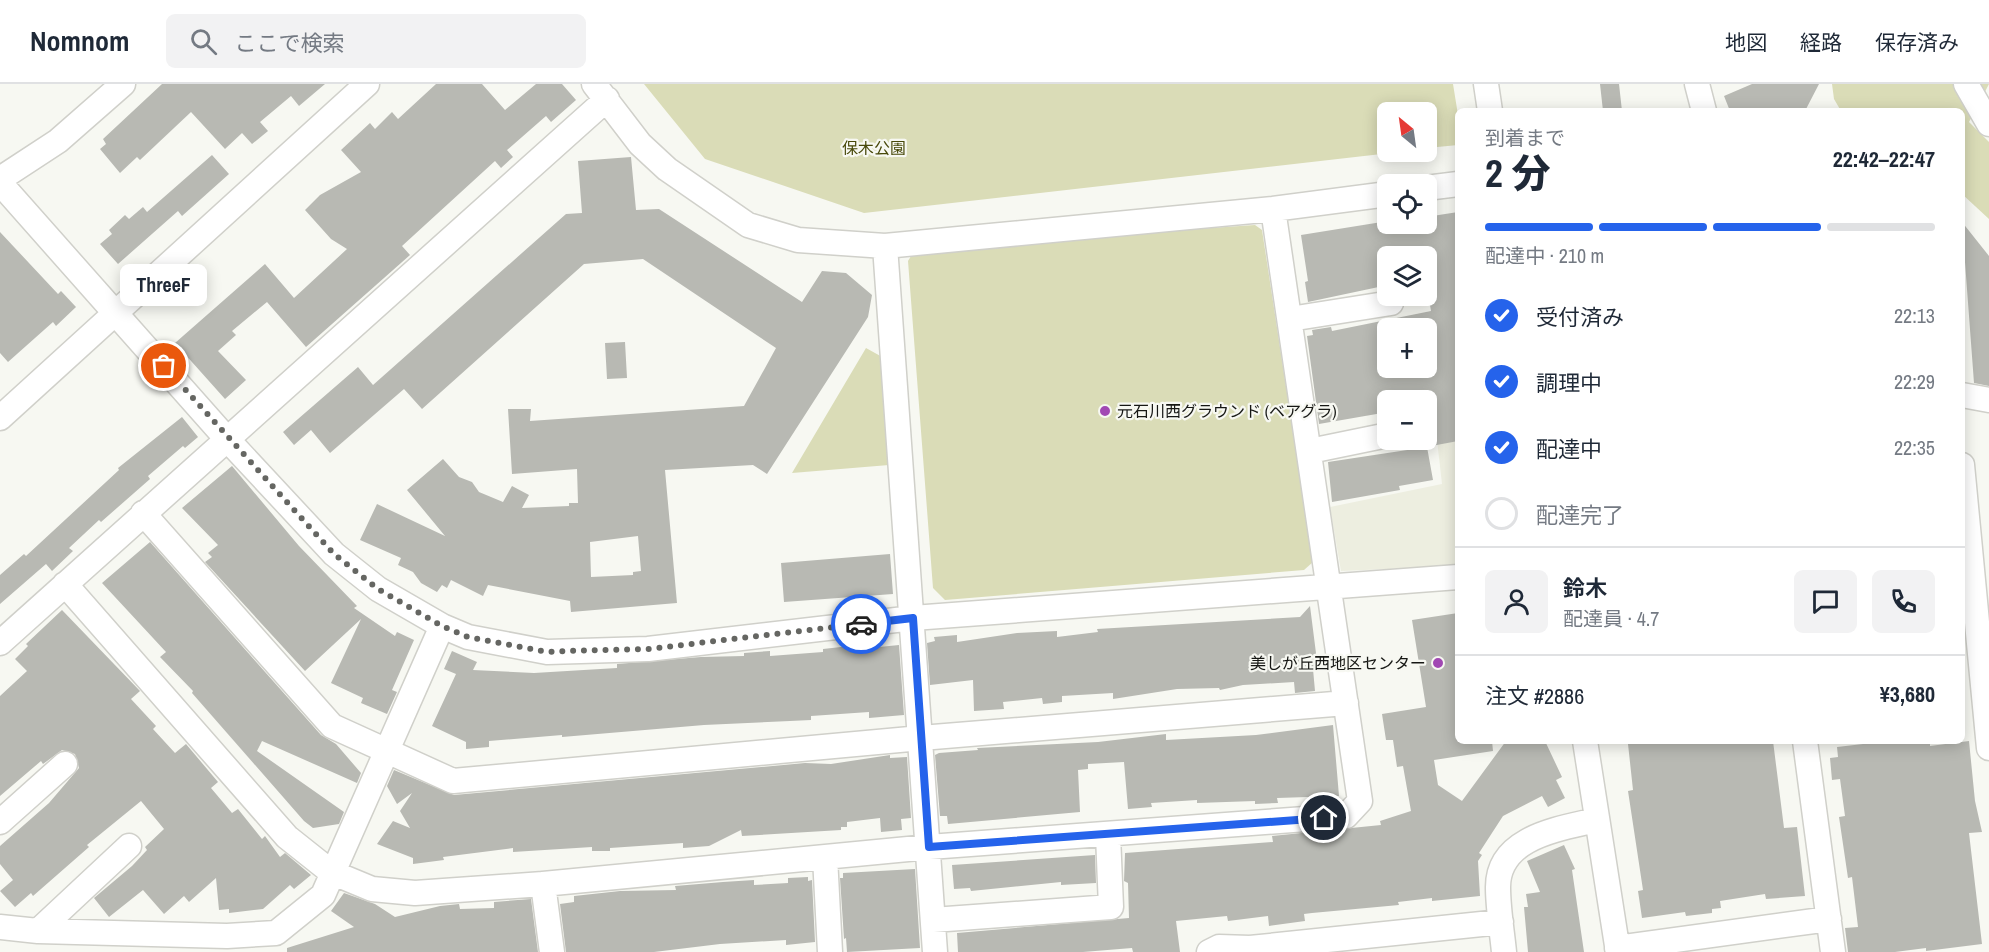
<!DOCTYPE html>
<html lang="ja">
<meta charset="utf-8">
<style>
:root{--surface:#fff;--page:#f2f2f3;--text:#1f2937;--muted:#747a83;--line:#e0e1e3;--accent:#2563eb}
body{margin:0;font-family:"Archivo Narrow","Noto Sans JP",sans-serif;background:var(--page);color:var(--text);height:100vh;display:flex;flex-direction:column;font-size:22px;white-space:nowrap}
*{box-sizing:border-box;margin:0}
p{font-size:20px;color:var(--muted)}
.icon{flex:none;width:33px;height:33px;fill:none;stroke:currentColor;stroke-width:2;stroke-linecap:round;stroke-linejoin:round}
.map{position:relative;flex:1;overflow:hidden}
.details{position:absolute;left:1455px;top:24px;width:510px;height:636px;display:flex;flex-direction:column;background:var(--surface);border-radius:9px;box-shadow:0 3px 15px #0003}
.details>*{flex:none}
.needle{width:39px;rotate:331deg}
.controls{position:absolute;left:1377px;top:18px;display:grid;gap:12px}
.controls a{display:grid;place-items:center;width:60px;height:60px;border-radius:9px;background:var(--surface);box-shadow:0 3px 15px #0003;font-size:30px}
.pin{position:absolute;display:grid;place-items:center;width:51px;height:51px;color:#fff;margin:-26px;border:3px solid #fff;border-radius:50%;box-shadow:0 2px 6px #0007}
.courier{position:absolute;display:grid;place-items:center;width:60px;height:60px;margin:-30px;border:4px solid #2563eb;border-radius:50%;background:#fff;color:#222;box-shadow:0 2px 8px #0007}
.bubble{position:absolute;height:42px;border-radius:9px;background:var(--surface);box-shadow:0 3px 15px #0003;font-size:20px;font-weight:800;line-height:42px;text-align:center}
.headline em{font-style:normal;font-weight:800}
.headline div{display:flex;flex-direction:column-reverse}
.headline{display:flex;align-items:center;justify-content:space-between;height:102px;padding:0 30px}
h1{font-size:39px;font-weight:800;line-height:45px}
.bar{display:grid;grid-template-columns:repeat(4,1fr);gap:9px 6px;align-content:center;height:72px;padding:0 30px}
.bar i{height:8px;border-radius:4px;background:var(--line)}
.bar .current{background:var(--accent)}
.bar p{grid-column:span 4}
.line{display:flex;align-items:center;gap:15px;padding:0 30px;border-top:2px solid var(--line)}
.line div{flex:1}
.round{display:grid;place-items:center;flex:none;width:63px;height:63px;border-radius:9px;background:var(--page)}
ol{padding:0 30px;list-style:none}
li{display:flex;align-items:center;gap:18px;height:66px}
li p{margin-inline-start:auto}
li .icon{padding:6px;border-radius:50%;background:var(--accent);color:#fff;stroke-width:4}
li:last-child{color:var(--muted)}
li i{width:33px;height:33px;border:3px solid var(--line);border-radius:50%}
header{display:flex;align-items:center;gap:36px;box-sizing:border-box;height:84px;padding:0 30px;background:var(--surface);border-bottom:2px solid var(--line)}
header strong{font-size:28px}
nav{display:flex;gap:33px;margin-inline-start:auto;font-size:21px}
.search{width:420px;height:54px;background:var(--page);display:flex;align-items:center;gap:15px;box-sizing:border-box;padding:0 21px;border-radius:9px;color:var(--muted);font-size:22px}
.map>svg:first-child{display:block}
.built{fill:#edeee0}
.green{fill:#dadcb7}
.building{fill:#b8b9b3;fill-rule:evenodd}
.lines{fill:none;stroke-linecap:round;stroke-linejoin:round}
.minor-casing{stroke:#d0d0ca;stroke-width:27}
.minor{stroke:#fff;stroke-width:24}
.done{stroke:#656662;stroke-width:6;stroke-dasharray:0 10.8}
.route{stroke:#2563eb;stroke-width:8}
.poi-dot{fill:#a148b3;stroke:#f7f8f2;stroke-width:2}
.labels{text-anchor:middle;stroke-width:4.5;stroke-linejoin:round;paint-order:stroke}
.park-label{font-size:16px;fill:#48490a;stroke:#f7f8f2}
.poi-label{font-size:16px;fill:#161714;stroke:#f7f8f2;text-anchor:start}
</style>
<header>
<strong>Nomnom</strong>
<div class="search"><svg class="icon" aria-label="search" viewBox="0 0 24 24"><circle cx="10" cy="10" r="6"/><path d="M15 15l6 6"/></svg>ここで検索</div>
<nav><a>地図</a><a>経路</a><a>保存済み</a></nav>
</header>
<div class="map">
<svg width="1989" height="868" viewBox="0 0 1989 868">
<rect width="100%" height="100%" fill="#f7f8f2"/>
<path class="built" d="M1458 263V482L1341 487 1330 423 1442 400 1435 338Z"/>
<path class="green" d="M644 0H1453L1458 31V61L1427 64 1426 28H1388V68H1399L864 129 705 75Z
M1832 0H1989L1969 38 1989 58V135L1962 110V27H1841L1834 15Z
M1255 141 1262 146 1313 478 1304 486 945 516 933 504 908 177 916 164Z
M866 264 884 274 889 381 792 389Z"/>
<path class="building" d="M162 0H325L299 22 291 12 260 38 268 47 252 60 242 49 225 65 191 28 140 76 137 73 120 89 100 65 106 60 103 55Z
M436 0H482L505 26 536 0H562L576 16 551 38 546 32 507 66 513 73 501 84 495 77 402 162 410 171 306 263 267 218 232 247 236 251 218 267 246 296 225 315 175 259 265 180 294 214 347 165 331 155 305 126 320 111 361 88 341 66 370 39 375 45 392 28 398 35Z
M1600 0H1619L1622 27H1603Z
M1752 0H1819L1805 27H1730L1724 12Z
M212 71 229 90 182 132 178 127 118 180 100 160 112 150 109 146 125 131 129 135 143 123 147 128Z
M631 73 636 126 659 125 802 218 822 187 846 189 872 211 868 233 767 390 753 381 665 386 677 519 571 528 570 517 488 501 483 512 451 496 447 504 442 501 437 508 421 499 413 488 398 481 401 474 360 456 377 420 445 452 407 406 443 375 459 393 472 398 479 408 503 418 512 402 529 411 522 424 569 422V419H578L577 385 512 390 508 325H531L530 337 744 322 776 264 643 175 584 180 422 325 404 305 330 369 311 346 294 361 283 348 358 283 373 301 566 130 582 129 578 77ZM638 452 641 487 633 488V491L591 493 590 458Z
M1458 128V357L1426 363V316H1388V328L1319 340 1307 252 1313 251 1312 246 1331 243 1332 247 1431 227 1426 198V172H1422L1421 163 1388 168V201L1308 218 1305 198 1308 197 1301 151 1388 137V140H1426V133ZM1388 244H1426V284H1388Z
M1962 138 1989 172V302L1974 299Z
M0 148 58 210 61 207 76 223 56 242 53 238 8 278 0 269Z
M625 258 627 294 607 295 605 259Z
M182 333 198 353 185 364 183 362 148 392 150 395 101 438 99 436 69 464 73 467 52 487 46 480 0 520V491L24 470 26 472 119 386 118 384Z
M1427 363 1433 396 1399 402 1400 406 1332 418 1328 378Z
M232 382 299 462 357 522 354 524 395 552 397 548 414 556 392 606 397 608 387 630 361 619 363 614 331 599 361 535 305 587 205 478 212 473 208 469 218 461 182 424Z
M150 458 321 651 336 660 361 689 357 699 262 657 257 667 344 728 339 740 313 744 304 737 192 609 193 607 160 573 166 568 102 499Z
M890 470 893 510 784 518 781 479Z
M1310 522 1318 585H1313L1315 607 1295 609 1294 598 1243 601 1220 606 1219 604 1177 605 1113 615V609L1062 612V618L1043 620 1042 614 1003 618 1004 625 974 627 973 596 930 601 927 559 935 557 934 553 957 551V558L1017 549 1057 547V553L1098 548 1097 545 1300 533Z
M62 526 140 607 131 615 156 642 153 645 175 669 186 660 218 698 211 704 232 729 238 725 262 755 265 752 280 773 285 769 311 791 294 805 290 801 263 825 229 829V825L219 826 216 794 189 818 184 812 164 830 143 806 109 833 94 814 132 782 147 766 145 763 164 745 141 717 87 761 89 763 33 812 31 809 15 823 0 807 13 796 0 780V762L49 719 79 684 75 670 62 666 43 680 41 677 0 712V612L27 587 15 575 28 562 26 560Z
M1458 529V657H1492L1493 667 1434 676 1438 701 1462 717 1506 657H1545L1562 693 1556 696 1565 714 1548 723 1542 712 1503 732 1479 769 1482 771 1478 777 1480 812 1432 817V814L1398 818 1399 821 1312 829 1304 830 1305 837 1269 842 1268 832 1228 837 1227 832 1176 837 1180 868H1133L1132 864 1083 868H958L957 849 1129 834 1128 799 1124 797 1125 769 1273 758 1272 752 1381 741 1380 737 1411 727 1403 682 1397 683 1393 656H1386L1382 630 1426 623 1412 536Z
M899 561 904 631 869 634V628L811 632V636L790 637 704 641 562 653V651L489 657V663L466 665V658L432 642 456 590 444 585 452 567 477 578 473 586 534 589 617 584V580L701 573 744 572V569L770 567V572L823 568V565L850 562V566Z
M1333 641 1339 712 1277 714 1278 719 1255 720V717L1197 719V716L1151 719 1152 723 1128 725 1124 678 1088 680V685L1078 686 1080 728 948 740 947 732H940L935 671 939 669 978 666 977 664 1098 658 1166 650V656L1256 651Z
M1655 657H1773L1784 744 1797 743 1805 812 1766 815 1765 810 1720 817 1721 824 1712 825V829L1686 832 1685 828 1642 834 1638 807 1643 806 1628 707 1633 706 1628 660Z
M1863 657H1930V662L1969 657 1975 717 1982 748 1969 749 1982 860 1926 867V864L1895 868H1848L1845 844 1858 843 1852 793 1848 794 1839 733 1845 732 1840 695 1832 696 1830 674 1838 673 1837 663 1863 660Z
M890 671V674L907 673 911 734 901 735 902 746 881 748 880 734 847 738V743H841V746L742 752 741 746 709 762 683 764V759L610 764V767H592V763L513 768V764L443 773 444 776 413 780V774L377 760 393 737 410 744 400 727 412 709 397 720 387 702 394 686 454 711 805 679 831 680Z
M1564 761 1575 785 1572 786 1584 868H1528L1524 823H1528L1526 810 1540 808 1527 777Z
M1095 771 1096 799 1061 801V798L971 807 970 804 954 805 952 781Z
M915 785 920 864 847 868 846 854 844 855 840 794H843V789Z
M808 793V797L812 796 815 858 786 861V856L720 860 654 868H566L560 820 574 818V812L620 807 676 806 675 802 723 798 754 796V801L788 799V794Z
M344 809 375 820 395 833 440 822 459 820 460 825 494 824V818L531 815 538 868H287V864L354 843 331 827Z"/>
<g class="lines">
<g class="minor-casing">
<path id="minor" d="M594 0 640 60 667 85 748 141 798 156 885 162 1273 125 1388 110
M1486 0 1490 27
M1697 0 1704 27
M1966 0 1989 40
M0 95 58 57 123 0
M0 99 226 354 334 470 378 505 442 542 468 553 547 568 648 565 913 534 1458 493
M1426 104 1458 100
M885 162 935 868
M1290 235 1391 219
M1962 311 1989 316
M0 334 367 0
M1310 367 1388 351
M1962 381 1989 664
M143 429 332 642 453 697 921 654 1346 619
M65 500 287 753 331 788 372 805 415 809 543 800 929 763 1346 732 1360 717 1273 125
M0 559 607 15
M1585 657 1618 868
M1805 657 1833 868
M0 738 65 680
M825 773 830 868
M543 800 552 868
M933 836 1111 823 1108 751
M0 843 38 847 227 852 276 849 323 811 442 542
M38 847 129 762
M1617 864 1829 835
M1209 868 1219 863 1250 864 1501 838
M1504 868C1502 847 1498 825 1498 803 1498 753 1559 745 1596 736"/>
</g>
<use href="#minor" class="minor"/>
</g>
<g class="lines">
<path class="done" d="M164 282 334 470 378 505 442 542 468 553 547 568 567 567 648 565 861 540"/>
<path class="route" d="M861 540 913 534 929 763 1324 734"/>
</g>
<g class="poi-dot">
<circle cx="1105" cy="327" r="6"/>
<circle cx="1438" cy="579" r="6"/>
</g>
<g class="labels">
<g class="park-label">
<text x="874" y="70">保木公園</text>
</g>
<g class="poi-label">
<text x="1117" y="333">元石川西グラウンド (ベアグラ)</text>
<text x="1426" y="585" text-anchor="end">美しが丘西地区センター</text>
</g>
</g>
</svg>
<div class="controls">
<a><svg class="needle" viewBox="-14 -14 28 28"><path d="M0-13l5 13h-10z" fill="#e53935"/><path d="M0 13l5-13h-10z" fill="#747a83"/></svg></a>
<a><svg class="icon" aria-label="locate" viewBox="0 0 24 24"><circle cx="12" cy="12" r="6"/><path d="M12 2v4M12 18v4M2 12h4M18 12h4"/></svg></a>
<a><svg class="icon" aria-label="layers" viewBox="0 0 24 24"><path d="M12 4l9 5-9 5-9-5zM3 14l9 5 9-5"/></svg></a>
<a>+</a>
<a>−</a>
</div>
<div class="pin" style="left:164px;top:282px;background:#ea580c"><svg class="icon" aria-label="bag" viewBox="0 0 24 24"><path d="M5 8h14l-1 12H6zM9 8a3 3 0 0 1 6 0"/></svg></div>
<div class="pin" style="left:1324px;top:734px;background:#1f2937"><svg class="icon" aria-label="home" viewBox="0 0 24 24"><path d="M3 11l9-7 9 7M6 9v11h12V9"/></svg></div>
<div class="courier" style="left:861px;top:540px"><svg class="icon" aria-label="car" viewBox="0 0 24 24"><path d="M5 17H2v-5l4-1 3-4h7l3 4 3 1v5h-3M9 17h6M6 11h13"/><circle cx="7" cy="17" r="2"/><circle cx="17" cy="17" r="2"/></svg></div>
<div class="bubble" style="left:120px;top:180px;width:87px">ThreeF</div>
<section class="details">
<div class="headline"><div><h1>2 分</h1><p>到着まで</p></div><em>22:42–22:47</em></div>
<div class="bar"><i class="current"></i><i class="current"></i><i class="current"></i><i></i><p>配達中 · 210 m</p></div>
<ol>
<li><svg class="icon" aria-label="check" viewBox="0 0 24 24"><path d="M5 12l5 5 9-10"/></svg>受付済み<p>22:13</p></li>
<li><svg class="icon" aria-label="check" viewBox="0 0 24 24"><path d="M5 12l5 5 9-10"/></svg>調理中<p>22:29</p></li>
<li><svg class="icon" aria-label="check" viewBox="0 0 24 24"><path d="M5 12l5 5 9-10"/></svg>配達中<p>22:35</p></li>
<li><i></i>配達完了</li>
</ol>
<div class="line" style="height:108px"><a class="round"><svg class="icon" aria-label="person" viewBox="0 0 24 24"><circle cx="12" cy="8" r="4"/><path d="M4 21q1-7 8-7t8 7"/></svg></a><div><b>鈴木</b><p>配達員 · 4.7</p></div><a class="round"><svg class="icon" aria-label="chat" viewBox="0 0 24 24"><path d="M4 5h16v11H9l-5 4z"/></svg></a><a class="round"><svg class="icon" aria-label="phone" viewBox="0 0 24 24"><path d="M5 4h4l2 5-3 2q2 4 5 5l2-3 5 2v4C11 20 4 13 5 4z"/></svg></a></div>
<div class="line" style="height:78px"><div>注文 #2886</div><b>¥3,680</b></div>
</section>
</div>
